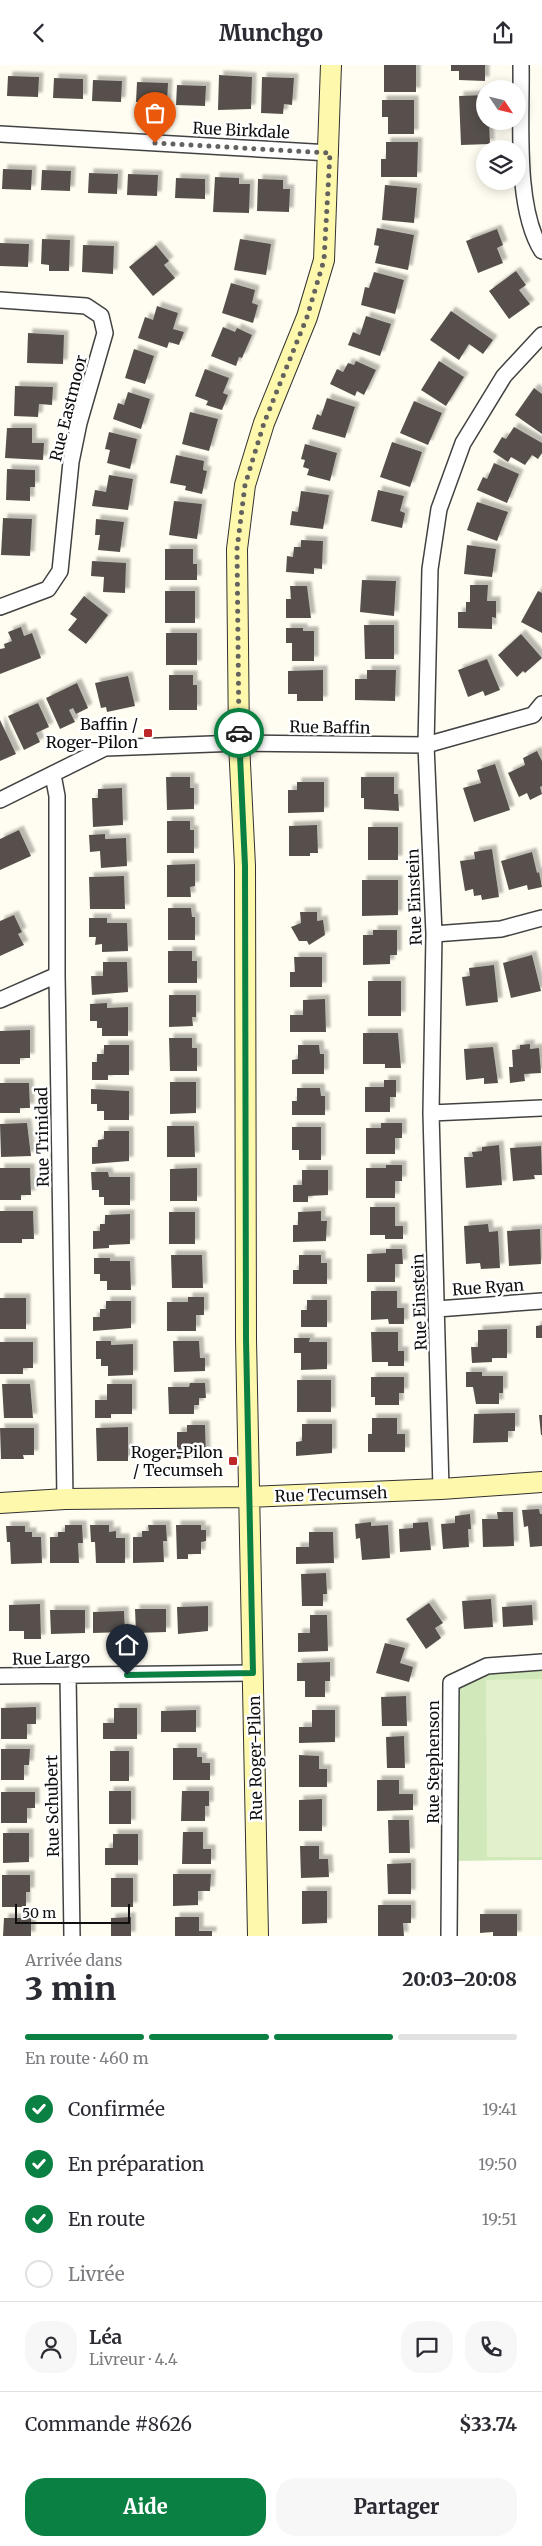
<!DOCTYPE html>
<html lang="fr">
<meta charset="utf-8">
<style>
:root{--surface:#fff;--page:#f7f7f7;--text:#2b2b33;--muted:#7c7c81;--line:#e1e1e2;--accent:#0b8043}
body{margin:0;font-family:Merriweather,serif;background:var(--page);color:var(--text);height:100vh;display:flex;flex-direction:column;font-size:19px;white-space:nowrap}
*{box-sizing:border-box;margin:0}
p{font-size:16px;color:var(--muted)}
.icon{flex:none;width:28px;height:28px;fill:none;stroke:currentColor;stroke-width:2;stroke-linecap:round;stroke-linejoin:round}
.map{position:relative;height:1871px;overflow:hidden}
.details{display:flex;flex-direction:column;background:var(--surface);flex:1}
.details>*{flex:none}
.needle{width:32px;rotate:125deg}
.tools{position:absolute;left:476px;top:15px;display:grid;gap:10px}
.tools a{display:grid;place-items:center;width:50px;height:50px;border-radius:50%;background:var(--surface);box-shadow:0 2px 12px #0003;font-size:25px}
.scale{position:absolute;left:15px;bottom:12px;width:115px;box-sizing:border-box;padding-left:5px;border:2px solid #0f0f0f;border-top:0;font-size:14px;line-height:18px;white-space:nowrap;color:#0f0f0f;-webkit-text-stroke:4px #fff;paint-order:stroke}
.pin{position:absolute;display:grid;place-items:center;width:42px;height:42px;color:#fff;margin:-51px -21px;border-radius:50% 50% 50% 0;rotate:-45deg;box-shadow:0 0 5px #0007}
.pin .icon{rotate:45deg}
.courier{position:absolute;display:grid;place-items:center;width:50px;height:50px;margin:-25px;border:4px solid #0b8043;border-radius:50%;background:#fff;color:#222;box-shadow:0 1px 6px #0007}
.summary em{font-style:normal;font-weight:800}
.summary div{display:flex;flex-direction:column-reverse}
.summary{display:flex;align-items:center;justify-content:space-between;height:85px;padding:0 25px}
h1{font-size:32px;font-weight:800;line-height:38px}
.bar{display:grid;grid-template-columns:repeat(4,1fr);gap:8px 5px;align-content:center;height:60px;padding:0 25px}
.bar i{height:6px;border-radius:4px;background:var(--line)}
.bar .selected{background:var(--accent)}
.bar p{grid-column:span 4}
.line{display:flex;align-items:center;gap:12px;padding:0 25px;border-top:1px solid var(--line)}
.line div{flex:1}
.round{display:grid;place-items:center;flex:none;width:52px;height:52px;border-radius:20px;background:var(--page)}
ol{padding:0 25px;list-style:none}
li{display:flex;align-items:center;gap:15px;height:55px}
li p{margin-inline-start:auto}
li .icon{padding:5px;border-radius:50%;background:var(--accent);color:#fff;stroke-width:4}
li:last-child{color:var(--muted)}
li i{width:28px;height:28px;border:2px solid var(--line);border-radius:50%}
.action{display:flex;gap:10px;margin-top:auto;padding:10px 25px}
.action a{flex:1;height:58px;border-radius:20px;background:var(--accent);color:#fff;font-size:20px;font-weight:800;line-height:58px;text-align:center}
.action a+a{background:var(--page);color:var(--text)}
header{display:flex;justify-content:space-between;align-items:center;height:65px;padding:0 25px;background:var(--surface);font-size:22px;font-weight:800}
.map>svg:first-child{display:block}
.green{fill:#d1e9ba}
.pitch{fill:#e2f0cc}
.building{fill:#57504b;filter:url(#shadow)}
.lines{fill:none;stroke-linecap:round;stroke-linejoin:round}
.street-casing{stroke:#424242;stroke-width:18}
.secondary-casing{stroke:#313131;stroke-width:22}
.street{stroke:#fff;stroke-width:15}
.secondary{stroke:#fef8ad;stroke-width:20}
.done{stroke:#63625e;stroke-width:5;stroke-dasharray:0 9}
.route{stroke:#0b8043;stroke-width:6}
.poi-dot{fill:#be2828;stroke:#fff;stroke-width:2}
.labels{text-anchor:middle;stroke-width:5;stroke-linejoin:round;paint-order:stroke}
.street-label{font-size:16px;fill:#0f0f0f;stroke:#fff}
.poi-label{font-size:16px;fill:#0f0f0f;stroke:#fff;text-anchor:end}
</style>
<header><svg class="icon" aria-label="back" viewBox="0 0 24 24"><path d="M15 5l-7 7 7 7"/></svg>Munchgo<svg class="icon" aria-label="share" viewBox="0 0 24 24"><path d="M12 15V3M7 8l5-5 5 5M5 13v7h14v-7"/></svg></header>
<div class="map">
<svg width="542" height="1871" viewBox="0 0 542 1871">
<defs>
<filter id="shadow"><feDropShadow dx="4.5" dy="-4.5" stdDeviation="1" flood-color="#0004"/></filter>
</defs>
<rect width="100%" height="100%" fill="#fffdf1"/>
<path class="green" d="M542 1597V1795L450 1796 451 1618 487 1601Z"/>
<path class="pitch" d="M542 1614V1792H487L486 1615Z"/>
<path class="building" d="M384 0H416V27H384Z
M451 0H485V16L459 15V6H451Z
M219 10 252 12 251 44 218 45Z
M8 11 39 12 38 32 7 31Z
M262 12 294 13 292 40 284 39 283 49 261 48Z
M54 13 83 14V34L53 33Z
M93 15 122 16 121 37 92 36Z
M137 17 168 18 167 38 136 37Z
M177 20 206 21 205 41 176 40Z
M485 30V56H489L490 79 461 80 459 31Z
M382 35H414V69H388V52H382Z
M386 77H418L417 112H381V94H386Z
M3 104 32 105 31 125 2 124Z
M42 105 71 106 70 126 41 125Z
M89 108 118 109 117 129 88 128Z
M128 109 158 110 157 131 127 130Z
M215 112 239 113V119H250L249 148 213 147Z
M176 113 205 114V134L175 133Z
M258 114 283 115V124H290L289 147 257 146Z
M385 120 417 123 414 158 382 155Z
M377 163 414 170 408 205 375 198 379 181 374 180Z
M497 164 503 180 497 183 503 198 478 208 466 176Z
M42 174 70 175 69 206H49V200L41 199Z
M240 174 271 179 266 210 234 205Z
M0 178 29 179 28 202 0 201Z
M83 180 114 181 113 209 82 207Z
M156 180 169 196 164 200 175 213 153 231 129 202Z
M516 206 526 220 519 225 530 239 509 254 489 226Z
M374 207 404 215 395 249 361 240 365 222 369 223Z
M231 218 255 225 252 238 258 240 253 258 222 248Z
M157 241 178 248 173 264 184 267 179 280 169 277 167 283 138 273 145 252 153 255Z
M451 246 493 275 483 289 469 279 459 295 430 275Z
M366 251 391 259 380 291 348 280 353 267 360 270Z
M223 262 235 267 237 263 252 270 242 293 239 292 236 301 211 291Z
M28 268 64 270 63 299 27 298Z
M134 284 154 291 145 319 125 313Z
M356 296 376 305 364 330 357 326 355 331 330 319 337 304 343 307 348 298 354 300Z
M439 296 464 312 446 341 421 325Z
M205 304 229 313 223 328 228 330 222 345 206 340 208 336 195 331Z
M15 321 53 322 52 340 39 339 38 352 14 351Z
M534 323 542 329V369L515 350Z
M128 327 150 334 141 364 113 354 118 338 124 340Z
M327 333 355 342 345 373 312 364 317 349 321 351Z
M414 336 442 348 428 380 400 368Z
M190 347 218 354 209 386 182 379Z
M514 362 542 378V388L538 394 532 390 525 400 511 392 508 397 493 387 502 372 506 374Z
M7 363H32V378H44L43 395 5 393Z
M109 367 137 374 130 404 107 398 110 385 105 384Z
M392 377 422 387 410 422 380 412Z
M305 379 337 388 330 416 307 410 309 404 303 402 305 395 301 394Z
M176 390 204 396 203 405 207 406 202 429 185 425 186 421 170 418Z
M494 398 519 409 507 438 477 425 483 412 487 414Z
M7 404 35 405V422H30V436L6 435Z
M109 410 133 414 128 445 92 441 95 425 106 427Z
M378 425 404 431 400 446 405 448 402 463 371 456Z
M301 426 329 430 323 464 290 460 292 446 298 447Z
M174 436 202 439 197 474 169 470Z
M477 437 508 447 497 476 467 465Z
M3 453 32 454 30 491 1 490Z
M96 454 124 457 120 487 98 485 100 470H95Z
M301 475 323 476 322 504 314 503V509L286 507 287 491 293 492 294 482H301Z
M467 480 496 484 492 512 464 509Z
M165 484H193V499H197V515H165Z
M92 496 126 498 125 528 103 527 104 512 91 511Z
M362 515 396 516 394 551 360 547Z
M470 520H488L487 536H496V553L492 552V564L458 563V547H466V537H470Z
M290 521H307L311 553H286V534H291Z
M165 526H195V558H165Z
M538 526 542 528V568L521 557Z
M84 531 108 550 86 579 68 565 77 554 70 549Z
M364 560H394V594H365Z
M21 562 24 571 32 568 41 593 0 609V584L5 583 4 579 12 576 8 567Z
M286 563H303V566H314V596H292V578H286Z
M166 568H197V600H166Z
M521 569 542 593 525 608 523 606 517 612 498 590Z
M487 594 500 625 485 631 483 626 468 632 458 605Z
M323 605V636H297V629H288V606Z
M367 605H396L395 636 355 635V614H367Z
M169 610H193V620H197V645H169Z
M128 611 135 641 107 647 106 642 101 643 95 618Z
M77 618 88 643 76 649 73 643 69 645 75 657 60 664 46 633Z
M38 638 49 662 36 668 40 677 24 685 8 651Z
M0 655 16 689 0 696Z
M537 686 542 696V721L540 722 542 729 530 735 527 728 519 732 508 708 525 700 523 693Z
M495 699 510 745 474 757 463 723 481 718 477 705Z
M166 712H190V723H194V744L167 745Z
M361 712H394V729H398L399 746 364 744V733H361Z
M297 717H324V747L288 748V725H297Z
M122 723 123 760 93 762 92 733H98V724Z
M167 756H190V765H194V788H167Z
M317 760 318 788H310V791H289V761Z
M368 762H398V795H368Z
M19 765 31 791 0 805V774Z
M105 769V774L126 773 127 801 101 803 100 786 90 787 89 770Z
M492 784 499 832 482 835 481 830 474 831 473 824 465 826 460 796 475 794 474 787Z
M532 787 537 808 539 807 542 822 528 825 527 820 509 825 501 796Z
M195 799V821L190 822 191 832H167V800Z
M124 811 125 844H90L89 812Z
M362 815H398V850L362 851Z
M168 843H191L192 852H195V875H168Z
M300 847H317V856L323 855 325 870 309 880 307 876H299L291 862 301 858Z
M14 850 22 867 18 869 24 880 0 891V856Z
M89 853H107V858H127L128 886 102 887V879L95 880 96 872H89Z
M373 865H397V890H390V899L363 900V870H373Z
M168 886H192V896H197V918H168Z
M532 890 541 926 511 933 503 898Z
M294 892H322V922H290V907H295Z
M103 897H127L128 927 92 930 91 911H103Z
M494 900 498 937 466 941 462 912 470 911 469 903Z
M368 916H401V951H368Z
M169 930H196V952H192L193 961 169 962Z
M325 934 326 967H290V950H303V935Z
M107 938V943L128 942V971H102V963H97V956H90V939Z
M30 965V993H20V999H0V966Z
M363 968H398L401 1003H385V999H363Z
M169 973H192V983H197V1006H170Z
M530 979V984L539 983 541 1008 524 1009 525 1016 510 1018 509 1002H513L512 985 520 984V980Z
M104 980H129V1010H108V1015H92V997H97V989H104Z
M298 980H319L320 989H324V1009H292V995L298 994Z
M493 982 498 1018 484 1019V1013L466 1015 464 984Z
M384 1015H396V1032H390V1047H365V1022H384Z
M170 1017H196V1048L170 1049Z
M0 1018H29L30 1043H20V1048H0Z
M297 1023H320L321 1031H325V1050H292V1036H297Z
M91 1024 129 1026V1055H104V1046H97V1039H91Z
M27 1058 31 1091 1 1092 0 1059Z
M381 1058H402V1073H395V1089H366V1063H381Z
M167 1061H194L195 1092H167Z
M292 1062H321V1095H299V1085H292Z
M104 1066H129V1096L92 1099V1082H98V1075L104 1074Z
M499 1080 502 1120 466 1123 464 1092H473L472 1087 482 1086V1082Z
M541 1081 542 1110H534L535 1114 513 1116 510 1083Z
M386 1100H402V1116H395V1133H366V1103H386Z
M0 1103H30L31 1130H21V1135H0Z
M197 1103V1136H170V1104Z
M302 1105H328V1130L308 1131V1137H293V1120H302Z
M91 1107H108L109 1112H130V1140H104V1132H99V1125H92Z
M370 1142H395V1161H403V1174H385V1170H370Z
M0 1146H33L34 1174H22V1178H0Z
M321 1146V1156H327L326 1176 293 1177V1160H298V1147Z
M169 1147H195V1179H169Z
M130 1149V1179L109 1180V1183L93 1184V1166H100V1159H105V1150Z
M488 1159 489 1167 498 1166 500 1203 481 1204 480 1198 466 1199 464 1161Z
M540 1164 541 1199 509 1201 507 1166Z
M386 1184H402L403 1199H395V1217H367V1189L386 1188Z
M171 1190H202L203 1223H172Z
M299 1190H321V1198H327V1219H293V1205H299Z
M94 1193H110V1196H130L131 1225H107V1216H100V1209H94Z
M371 1226H397V1243H404V1259H389L388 1254 371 1255Z
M188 1232H204V1250H196V1266H167V1237H188Z
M0 1233H26V1264H0Z
M307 1235H327V1262H301V1245H307Z
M106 1236H131V1263L93 1266V1252H100V1244H106Z
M542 1260V1273H536V1261Z
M507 1264V1293H492V1297L472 1298 471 1282H478V1265Z
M371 1267H398V1286H404V1301H388V1297H372Z
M294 1273H310L309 1277H327V1304L301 1305V1288H294Z
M96 1276H111V1280L133 1279V1310L108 1311V1301H101V1294H96Z
M173 1276H199L200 1293H205V1306L174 1307Z
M0 1277H33V1303H23V1309H0Z
M466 1307H482V1311H503V1328H499V1339H476L473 1322H466Z
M371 1312H404V1328H399V1340H375V1332H371Z
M297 1315H331V1347H297Z
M190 1318H205L206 1333H199V1340H194V1349H169L168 1322H189Z
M2 1319H30L33 1353H4Z
M107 1319H132V1349H111V1353H95V1335H107Z
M515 1348V1366H508V1377L473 1378 474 1349Z
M539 1350H542V1370H541Z
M372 1353H397V1369H405V1387H368V1369H372Z
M302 1359H332V1388L296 1391V1377L302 1376Z
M187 1360H205L206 1394H177V1367H187Z
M128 1362V1396H97L96 1363Z
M0 1363H34V1390H23L24 1394H1Z
M539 1444 540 1449H542V1481L530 1482 528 1461 524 1462 522 1445Z
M497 1447H513L514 1481 483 1482 482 1454H498Z
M470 1449 471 1464H468L469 1482 443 1484 441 1459 455 1458V1451Z
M371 1457V1461L388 1460 390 1493 362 1495 360 1473 356 1474 355 1459Z
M428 1457 431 1485 400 1487 399 1464 413 1463V1458Z
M65 1460H82L83 1478H78L79 1498H50V1472H58V1467H65Z
M90 1460H109V1467L116 1466V1473H125V1498H96L95 1477H91Z
M148 1460H166L167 1476H163L164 1497 133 1498V1472H142V1466H149Z
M176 1460H201V1465H206V1476L201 1477V1489H188V1494H177Z
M6 1461H25V1467H32V1472H41L42 1498 11 1499 10 1477H7Z
M309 1467H333L334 1498 296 1499V1482H309Z
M326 1508 327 1529H323V1541H302L301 1509Z
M491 1534 493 1562 464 1564 462 1536Z
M429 1538 443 1558 435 1563 441 1573 426 1584 406 1554Z
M40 1539 41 1574H24V1566H9V1540Z
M532 1540 533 1560 503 1562 502 1542Z
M208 1541V1566L178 1569 177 1542Z
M135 1544H166V1567L136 1568Z
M50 1545H85V1568L51 1569Z
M124 1546 125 1567 93 1568V1547Z
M310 1550H327L328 1586 298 1587V1568H310Z
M385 1578 405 1583 400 1598 413 1602 409 1617 376 1608Z
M330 1597V1616H325V1632H305V1616H297V1598Z
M406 1631 407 1661H382L381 1632Z
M36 1642V1659H27V1674H1V1643Z
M114 1643H137V1674H103V1658H114Z
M196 1645V1667H161V1646Z
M312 1645H335V1677L299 1678V1662H312Z
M404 1671 405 1703H387L386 1672Z
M173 1683H197V1692H202V1698H210V1715H173Z
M1 1684H30L29 1700H24V1715H1Z
M110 1686H129V1716H110Z
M299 1690 319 1691V1704H327V1722H299Z
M377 1715H399V1729H413V1745L377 1746Z
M109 1726H131V1759H109Z
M182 1726H209V1741H205V1756H181Z
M1 1727H35V1743H27V1758H1Z
M322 1734V1766H299V1735Z
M388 1755H409L410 1788H389Z
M183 1767H203V1784H211V1799H182Z
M3 1768H29V1797L3 1798Z
M113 1769H138V1800H105V1783H113Z
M300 1781H319V1794H328L329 1812 301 1813Z
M411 1798V1829H388L387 1799Z
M173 1809H211L210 1826H198V1840L173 1841Z
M2 1810H30V1827H26V1842H2Z
M111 1813H133V1842H111Z
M302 1826H327V1858L302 1859Z
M378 1840H411V1858H403L404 1871H378Z
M480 1849H517V1871H493V1867L480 1868Z
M131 1852V1871H111V1853Z
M175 1852H199V1866H212V1871H175Z
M4 1853H31V1871H3Z"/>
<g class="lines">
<g class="street-casing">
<path id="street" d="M521 0C522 53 514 142 542 186
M0 69 330 88
M0 235 86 241 101 251 105 268 79 358 71 397 60 506 48 524 0 542
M53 710 57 731V910L65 1434
M0 735 105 683 239 678 426 680 533 650 542 639
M434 869 501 864 542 853
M0 935 57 910
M431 1048 542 1043
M437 1244 542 1236
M441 1424 431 1048 434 869 426 680 430 504 439 444 463 378 504 311 542 270
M68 1610 72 1871
M0 1611 253 1608
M449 1871 451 1618 487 1601 542 1597"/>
</g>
<g class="secondary-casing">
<path id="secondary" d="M0 1438 65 1434 250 1432 441 1424 542 1417
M258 1871 246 1274 245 801 239 678 237 484 245 420 264 358 307 252 324 195 331 0"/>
</g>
<use href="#street" class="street"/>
<use href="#secondary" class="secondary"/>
</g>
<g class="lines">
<path class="done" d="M155 78 330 88 324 195 307 252 264 358 245 420 237 484 239 668"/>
<path class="route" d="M127 1610 253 1608 246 1274 245 801 239 668"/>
</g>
<g class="poi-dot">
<rect x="143" y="663" width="10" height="10" rx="2.5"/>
<rect x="228" y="1391" width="10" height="10" rx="2.5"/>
</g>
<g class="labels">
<g class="street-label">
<text transform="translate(241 65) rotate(3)" y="6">Rue Birkdale</text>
<text transform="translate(68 343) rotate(-76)" y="6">Rue Eastmoor</text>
<text transform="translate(330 662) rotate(1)" y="6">Rue Baffin</text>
<text transform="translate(414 832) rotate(-92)" y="6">Rue Einstein</text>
<text transform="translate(42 1072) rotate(-91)" y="6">Rue Trinidad</text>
<text transform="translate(488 1222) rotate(-4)" y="6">Rue Ryan</text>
<text transform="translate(419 1237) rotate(-92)" y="6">Rue Einstein</text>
<text transform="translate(331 1429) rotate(-2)" y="6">Rue Tecumseh</text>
<text transform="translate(51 1593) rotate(-1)" y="6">Rue Largo</text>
<text transform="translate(255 1693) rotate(-91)" y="6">Rue Roger-Pilon</text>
<text transform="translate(433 1697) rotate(-90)" y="6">Rue Stephenson</text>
<text transform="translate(52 1741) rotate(-91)" y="6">Rue Schubert</text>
</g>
<g class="poi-label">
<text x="138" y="665">Baffin /<tspan x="138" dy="18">Roger-Pilon</tspan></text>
<text x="223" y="1393">Roger-Pilon<tspan x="223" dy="18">/ Tecumseh</tspan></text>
</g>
</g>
</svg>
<div class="tools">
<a><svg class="needle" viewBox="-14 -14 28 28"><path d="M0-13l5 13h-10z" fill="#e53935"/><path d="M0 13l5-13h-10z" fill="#7c7c81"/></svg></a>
<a><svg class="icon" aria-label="layers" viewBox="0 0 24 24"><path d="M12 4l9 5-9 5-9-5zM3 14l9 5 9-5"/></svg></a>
</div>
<div class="scale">50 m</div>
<div class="pin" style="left:155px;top:78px;background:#ea580c"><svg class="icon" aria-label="bag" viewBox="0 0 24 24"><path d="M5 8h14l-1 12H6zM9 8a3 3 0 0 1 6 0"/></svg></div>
<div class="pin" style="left:127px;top:1610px;background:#1f2937"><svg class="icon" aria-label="home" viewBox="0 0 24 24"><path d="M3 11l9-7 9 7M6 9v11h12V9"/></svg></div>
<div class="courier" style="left:239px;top:668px"><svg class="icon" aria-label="car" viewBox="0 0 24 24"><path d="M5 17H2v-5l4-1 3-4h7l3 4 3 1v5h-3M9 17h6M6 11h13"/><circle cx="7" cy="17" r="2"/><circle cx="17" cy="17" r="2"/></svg></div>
</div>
<section class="details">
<div class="summary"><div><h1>3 min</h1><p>Arrivée dans</p></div><em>20:03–20:08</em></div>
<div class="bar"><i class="selected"></i><i class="selected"></i><i class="selected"></i><i></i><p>En route · 460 m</p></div>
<ol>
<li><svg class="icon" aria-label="check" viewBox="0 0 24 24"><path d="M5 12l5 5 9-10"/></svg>Confirmée<p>19:41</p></li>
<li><svg class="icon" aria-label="check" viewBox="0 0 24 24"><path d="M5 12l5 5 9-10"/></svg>En préparation<p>19:50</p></li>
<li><svg class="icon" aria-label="check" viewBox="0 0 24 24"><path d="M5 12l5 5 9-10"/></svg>En route<p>19:51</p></li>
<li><i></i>Livrée</li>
</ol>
<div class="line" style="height:90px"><a class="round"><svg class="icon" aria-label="person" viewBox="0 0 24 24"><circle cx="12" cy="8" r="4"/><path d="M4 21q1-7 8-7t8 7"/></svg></a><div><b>Léa</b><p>Livreur · 4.4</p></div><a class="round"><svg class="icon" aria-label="chat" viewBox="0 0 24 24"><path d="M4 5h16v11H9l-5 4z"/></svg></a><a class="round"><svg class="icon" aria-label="phone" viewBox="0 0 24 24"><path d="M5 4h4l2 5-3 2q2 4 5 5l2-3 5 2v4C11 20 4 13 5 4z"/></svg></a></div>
<div class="line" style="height:65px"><div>Commande #8626</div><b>$33.74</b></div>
<div class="action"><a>Aide</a><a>Partager</a></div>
</section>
